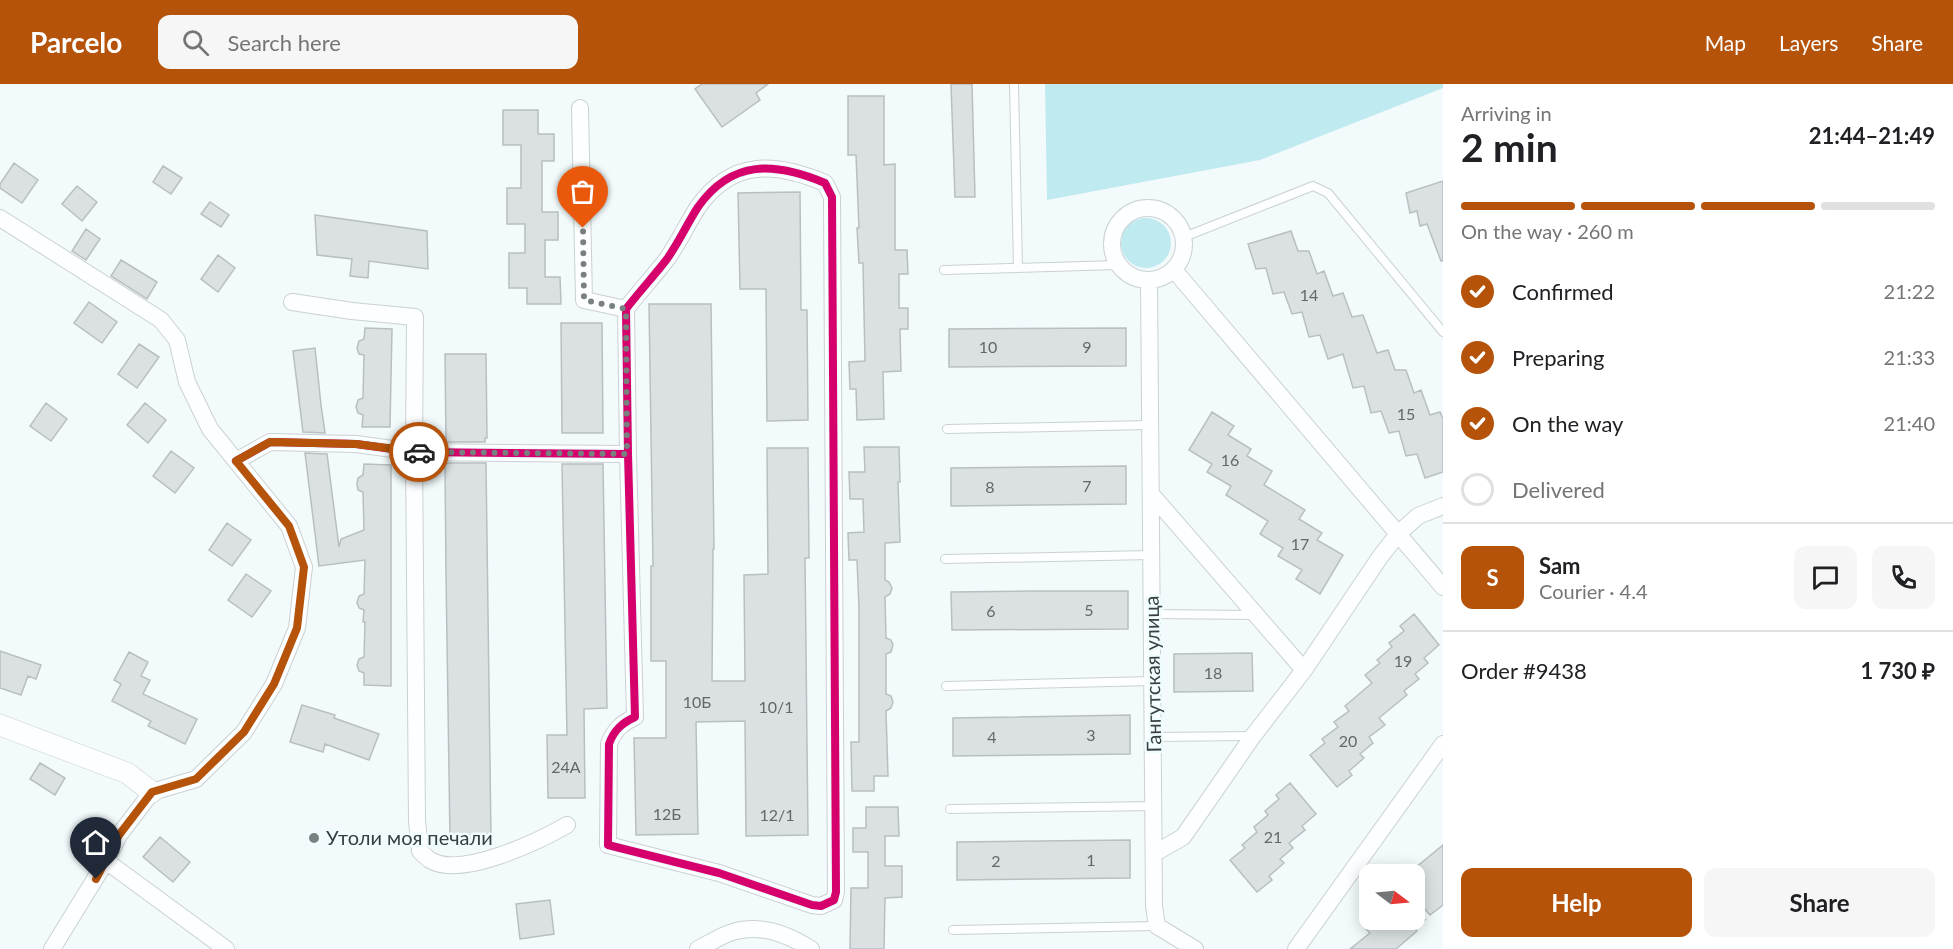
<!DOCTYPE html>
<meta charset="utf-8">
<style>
:root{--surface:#fff;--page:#f6f6f6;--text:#202124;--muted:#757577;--line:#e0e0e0;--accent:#b45309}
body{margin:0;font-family:Lato,sans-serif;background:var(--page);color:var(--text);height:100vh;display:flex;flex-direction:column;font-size:22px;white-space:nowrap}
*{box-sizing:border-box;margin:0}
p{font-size:20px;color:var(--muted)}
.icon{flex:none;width:33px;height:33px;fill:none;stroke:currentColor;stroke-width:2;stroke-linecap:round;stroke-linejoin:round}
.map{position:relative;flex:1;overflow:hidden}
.sheet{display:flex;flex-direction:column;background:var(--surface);width:510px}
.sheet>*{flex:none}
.needle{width:39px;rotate:106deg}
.fabs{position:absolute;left:1359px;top:780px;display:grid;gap:12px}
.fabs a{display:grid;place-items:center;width:66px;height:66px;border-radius:12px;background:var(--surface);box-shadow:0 3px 15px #0003;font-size:30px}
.pin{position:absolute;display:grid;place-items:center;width:51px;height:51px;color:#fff;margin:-62px -26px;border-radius:50% 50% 50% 0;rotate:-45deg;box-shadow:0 0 6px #0007}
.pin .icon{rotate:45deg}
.courier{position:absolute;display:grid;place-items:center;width:60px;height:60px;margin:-30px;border:4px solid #b45309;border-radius:50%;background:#fff;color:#222;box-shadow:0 2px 8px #0007}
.summary em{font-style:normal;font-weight:700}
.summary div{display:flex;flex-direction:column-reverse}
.summary{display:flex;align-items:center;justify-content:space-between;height:102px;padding:0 18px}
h1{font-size:39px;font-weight:700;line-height:45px}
.bar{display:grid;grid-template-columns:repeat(4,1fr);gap:9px 6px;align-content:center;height:72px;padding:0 18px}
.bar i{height:8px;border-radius:4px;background:var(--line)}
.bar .current{background:var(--accent)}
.bar p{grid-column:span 4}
.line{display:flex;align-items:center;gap:15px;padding:0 18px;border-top:2px solid var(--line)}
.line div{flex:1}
.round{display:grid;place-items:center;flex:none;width:63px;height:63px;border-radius:12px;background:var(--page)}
ol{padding:0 18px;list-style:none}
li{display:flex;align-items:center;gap:18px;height:66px}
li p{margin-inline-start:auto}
li .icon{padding:6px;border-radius:50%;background:var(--accent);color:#fff;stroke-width:4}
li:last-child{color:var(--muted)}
li i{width:33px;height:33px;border:3px solid var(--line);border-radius:50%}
.primary-button{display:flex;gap:12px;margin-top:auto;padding:12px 18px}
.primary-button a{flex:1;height:69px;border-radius:12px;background:var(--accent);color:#fff;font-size:24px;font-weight:700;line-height:69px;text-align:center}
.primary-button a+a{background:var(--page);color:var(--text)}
header{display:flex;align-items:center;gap:36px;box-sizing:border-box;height:84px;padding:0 30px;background:var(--accent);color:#fff}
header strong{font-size:28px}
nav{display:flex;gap:33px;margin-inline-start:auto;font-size:21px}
.search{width:420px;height:54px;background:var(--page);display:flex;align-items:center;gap:15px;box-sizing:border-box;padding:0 21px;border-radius:12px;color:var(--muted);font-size:22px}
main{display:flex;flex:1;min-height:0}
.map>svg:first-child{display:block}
.green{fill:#bfeaef}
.building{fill:#dbe1e2;stroke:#b9bfc0;stroke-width:1.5}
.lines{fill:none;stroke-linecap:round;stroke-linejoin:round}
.service-casing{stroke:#cad1d2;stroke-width:10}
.minor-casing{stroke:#cad1d2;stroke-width:18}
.tertiary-casing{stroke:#cad1d2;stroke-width:22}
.service{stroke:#fdfeff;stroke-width:8}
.minor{stroke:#fdfeff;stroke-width:16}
.tertiary{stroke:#fdfeff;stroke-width:21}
.cycleway-casing{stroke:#effdff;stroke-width:11}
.cycleway{stroke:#d6006c;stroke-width:8}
.done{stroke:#798080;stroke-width:6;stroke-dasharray:0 10.8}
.route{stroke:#b45309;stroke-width:8}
.poi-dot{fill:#798080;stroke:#effdff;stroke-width:2}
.labels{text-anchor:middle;stroke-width:5;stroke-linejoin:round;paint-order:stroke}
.number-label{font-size:16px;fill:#626869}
.street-label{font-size:20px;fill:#383e3e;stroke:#effdff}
.poi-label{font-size:20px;fill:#383e3e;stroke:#effdff;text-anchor:start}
</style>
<header>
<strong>Parcelo</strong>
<div class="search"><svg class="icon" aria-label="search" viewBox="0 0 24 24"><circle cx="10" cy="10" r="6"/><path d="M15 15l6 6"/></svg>Search here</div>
<nav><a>Map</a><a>Layers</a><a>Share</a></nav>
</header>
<main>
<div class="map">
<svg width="1443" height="865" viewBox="0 0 1443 865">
<rect width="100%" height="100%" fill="#f2fafc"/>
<path class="green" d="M1045 0H1443V4L1260 76 1047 116Z
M1121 159a25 25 0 1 1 50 0a25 25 0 1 1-50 0Z"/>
<path class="building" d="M702 0H768L756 9 760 16 722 43 695 5Z
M951 0H972L975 113H955Z
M848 12H884V81L895 80V166H907L908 190H899V224H908V245H900L901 287 883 288 884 335 857 336 856 305H850L849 278 865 277 863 179H859L857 144H859L856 71H848Z
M503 26H538V50H554V77H542V128H558V156H545V193H560L561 220H527V204H509V169H525V140H507V104H521V61H503Z
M14 79 38 96 22 119 0 104V100Z
M163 82 182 94 171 110 153 98Z
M1443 97V177H1441L1427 140 1420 142 1417 127 1410 129 1406 109Z
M77 102 97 118 82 137 62 120Z
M800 108 801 226H807L808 336 767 337 766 205H740L738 109Z
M210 118 229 131 221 143 201 130Z
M315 131 427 147 428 185 369 177 368 194 350 192 352 175 317 171Z
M86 145 100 155 86 176 72 167Z
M1291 147 1298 167H1309L1317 190 1324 187 1333 212 1343 209 1352 233 1363 231 1377 269 1388 266 1395 286H1406L1414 309 1421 306 1430 331 1440 328 1443 335V388L1425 394 1417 370 1406 372 1399 347 1389 349 1381 327 1371 329 1364 302 1353 304 1343 270 1328 275 1320 251 1309 253 1302 228 1292 230 1284 208 1273 210 1266 184 1256 185 1248 160Z
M218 171 235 184 218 208 201 195Z
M121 176 157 198 147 215 111 192Z
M89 218 117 238 102 259 74 239Z
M649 220H711L714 465H713L712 597H745L744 491 768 490 767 364H808L809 474H805L808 751 746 752 745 637 696 638 698 750 636 751 634 654H666V577H651V482H653Z
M561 239H602L603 349H562Z
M365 244 392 245 390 343H362L363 331 358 329 356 323 358 316 363 314 364 271 359 270 357 264 359 257 364 255Z
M1126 244V282L949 283V245Z
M139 260 159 273 137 304 118 290Z
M315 264 321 321 325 349 303 348 293 267Z
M445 270H486L487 354H485V358H446Z
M46 319 67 335 51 357 30 342Z
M145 319 166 336 148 359 127 341Z
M1212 328 1234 342 1228 351 1251 365 1247 372 1272 387 1264 401 1305 426 1299 435 1322 449 1317 456 1343 471 1320 510 1296 495 1302 486 1278 472 1283 464 1260 450 1268 437 1226 411 1231 402 1207 388 1212 380 1189 366Z
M864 363H899L900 398H898L900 458 885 459V496L889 498 892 504 890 510 885 513 886 554 891 556 893 561 891 568 886 570V610L891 612 893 618 891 624 886 627 888 692H874V707H852L851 658H859V524L857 476H849L848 449 864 448 863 415H850L849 388H865Z
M171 367 194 384 175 409 153 392Z
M305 369 327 370 339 463 341 455 364 446 363 408 358 406 357 400 358 394 363 391 364 380 391 381V602L364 601V589L359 587 357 581 359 575 364 573 365 538H363L364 526 359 524 357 519 359 512 364 510 365 476 319 482Z
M446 379H486L491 754H450L446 491 445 380Z
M562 380H603L607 624 584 625 585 714H548L547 651H567Z
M1126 382V420L951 422V384Z
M227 439 251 456 232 482 209 466Z
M246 490 271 507 252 533 228 516Z
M1029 507H1128V545L952 546 951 508Z
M1414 530 1439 561 1424 574 1428 579 1415 590 1419 595 1404 607 1407 611 1379 634 1385 641 1369 653 1373 659 1360 670 1364 674 1349 687 1352 691 1337 703 1310 671 1325 659 1322 655 1338 643 1334 638 1349 627 1345 622 1372 599 1365 591 1380 579 1377 576 1392 563 1389 559 1404 547 1400 542Z
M0 567 41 581 36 595 28 592 21 611 0 604Z
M129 568 148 578 141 592 150 596 143 610 197 635 185 660 148 642 151 637 112 617 121 600 114 596Z
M1252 569 1253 607 1174 608V570Z
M302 621 335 631 334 634 379 650 369 676 325 660 323 668 290 658Z
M1130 631V670L953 672V634Z
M40 679 65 694 55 711 30 695Z
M1290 699 1316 730 1302 742 1305 746 1289 759 1293 764 1280 775 1284 779 1269 792 1272 796 1257 808 1230 776 1245 764 1242 761 1257 748 1254 743 1268 731 1265 727 1279 715 1276 711Z
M866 723H898L899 752H885V782H902V813L885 814 884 865H850L851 804H868V768H853V744H866Z
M160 753 190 778 173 798 143 773Z
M1130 756V794L957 796V758Z
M1443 761V821L1430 831 1414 812V790L1418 787 1415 784Z
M550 816 554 850 520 855 516 820Z
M1378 836H1425L1414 844 1417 847 1396 865H1350L1370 849 1366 845Z"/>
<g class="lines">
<g class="service-casing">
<path id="service" d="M1014 0 1018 184
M1184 153 1313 102 1328 109 1443 248
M944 186 1118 181
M947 345 1150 341
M945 475 1152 471
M1152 530 1256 531
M946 602 1153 597
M1154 653 1252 652
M950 725 1155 722
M953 846 1157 842"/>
</g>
<g class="minor-casing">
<path id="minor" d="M580 24 584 216 626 225
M1112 160a36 36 0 1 1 72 0a36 36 0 1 1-72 0Z
M0 134 161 236 177 256 187 298 210 345 289 442 304 483 297 544 274 600 244 648 196 695 152 708 119 751 106 777 52 865
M1174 186 1443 503
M1149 197 1154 822 1157 842 1195 865
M292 218 352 227 415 233 414 368 417 737 420 767C423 770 427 774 430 776 461 795 539 757 567 741
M236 377 270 358 356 360 414 368 628 370 635 633C622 639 614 646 609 660L608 761 719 789 812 821 821 822 834 816 836 808 832 113 825 99C775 78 732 75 698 123 687 140 679 158 667 175 654 192 639 208 626 225L628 370
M1151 410 1304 586
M1155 769 1183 753 1253 652 1304 586 1380 473 1398 450 1418 432 1443 422
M106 777 226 865
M698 865C710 859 723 850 736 847 763 840 789 851 811 865
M1296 865 1443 660"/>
</g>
<g class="tertiary-casing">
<path id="tertiary" d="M0 641 127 689 152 708"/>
</g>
<use href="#service" class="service"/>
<use href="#minor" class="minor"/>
<use href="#tertiary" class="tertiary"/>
<g class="cycleway-casing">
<path id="cycleway" d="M236 377 270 358 356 360 414 368 628 370 635 633C622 639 614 646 609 660L608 761 719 789 812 821 821 822 834 816 836 808 832 113 825 99C775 78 732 75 698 123 687 140 679 158 667 175 654 192 639 208 626 225L628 370"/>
</g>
<use href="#cycleway" class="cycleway"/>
</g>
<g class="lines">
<path class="done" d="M419 368 627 370 626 225 584 216 583 144"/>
<path class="route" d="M96 795 119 751 152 708 196 695 244 648 274 600 297 544 304 483 289 442 236 377 270 358 356 360 419 368"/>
</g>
<circle class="poi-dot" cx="314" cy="754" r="6"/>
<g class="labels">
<g class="number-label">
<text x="1309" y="217">14</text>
<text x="988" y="269">10</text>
<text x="1087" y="269">9</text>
<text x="1406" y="336">15</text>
<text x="1230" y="382">16</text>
<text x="1087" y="408">7</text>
<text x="990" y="409">8</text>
<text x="1300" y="466">17</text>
<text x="1089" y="532">5</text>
<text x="991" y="533">6</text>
<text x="1403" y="583">19</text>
<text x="1213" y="595">18</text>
<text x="697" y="624">10Б</text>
<text x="776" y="629">10/1</text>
<text x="1091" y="657">3</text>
<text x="992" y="659">4</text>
<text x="1348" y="663">20</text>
<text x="566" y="689">24А</text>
<text x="667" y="736">12Б</text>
<text x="777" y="737">12/1</text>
<text x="1273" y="759">21</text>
<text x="1091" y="782">1</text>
<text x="996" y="783">2</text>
</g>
<g class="street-label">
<text transform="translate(1153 590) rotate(-91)" y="7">Гангутская улица</text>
</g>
<g class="poi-label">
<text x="326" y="761">Утоли моя печали</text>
</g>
</g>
</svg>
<div class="fabs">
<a><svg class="needle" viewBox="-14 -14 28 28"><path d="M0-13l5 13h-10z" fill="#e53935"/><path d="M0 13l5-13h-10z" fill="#757577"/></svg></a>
</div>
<div class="pin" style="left:583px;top:144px;background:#ea580c"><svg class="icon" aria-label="bag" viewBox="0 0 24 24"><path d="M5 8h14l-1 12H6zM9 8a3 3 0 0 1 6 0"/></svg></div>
<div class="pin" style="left:96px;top:795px;background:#1f2937"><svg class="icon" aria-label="home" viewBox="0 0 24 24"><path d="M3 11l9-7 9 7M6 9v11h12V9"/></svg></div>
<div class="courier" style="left:419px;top:368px"><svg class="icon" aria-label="car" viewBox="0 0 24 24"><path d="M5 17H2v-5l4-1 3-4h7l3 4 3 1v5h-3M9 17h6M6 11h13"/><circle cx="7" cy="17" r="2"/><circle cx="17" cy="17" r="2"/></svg></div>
</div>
<section class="sheet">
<div class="summary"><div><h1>2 min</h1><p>Arriving in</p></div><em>21:44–21:49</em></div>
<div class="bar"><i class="current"></i><i class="current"></i><i class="current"></i><i></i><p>On the way · 260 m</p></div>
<ol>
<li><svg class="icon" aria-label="check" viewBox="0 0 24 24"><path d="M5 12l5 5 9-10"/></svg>Confirmed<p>21:22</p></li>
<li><svg class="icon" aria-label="check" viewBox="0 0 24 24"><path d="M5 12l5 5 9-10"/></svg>Preparing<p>21:33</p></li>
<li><svg class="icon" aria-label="check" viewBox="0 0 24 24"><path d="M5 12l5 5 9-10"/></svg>On the way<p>21:40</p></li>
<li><i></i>Delivered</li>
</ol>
<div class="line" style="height:108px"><b class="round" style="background:var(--accent);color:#fff">S</b><div><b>Sam</b><p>Courier · 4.4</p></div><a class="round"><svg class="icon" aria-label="chat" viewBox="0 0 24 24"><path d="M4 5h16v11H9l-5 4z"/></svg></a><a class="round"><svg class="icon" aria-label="phone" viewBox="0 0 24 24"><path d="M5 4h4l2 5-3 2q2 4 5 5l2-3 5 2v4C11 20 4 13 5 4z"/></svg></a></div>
<div class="line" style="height:78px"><div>Order #9438</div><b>1 730 ₽</b></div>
<div class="primary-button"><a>Help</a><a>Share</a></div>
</section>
</main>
